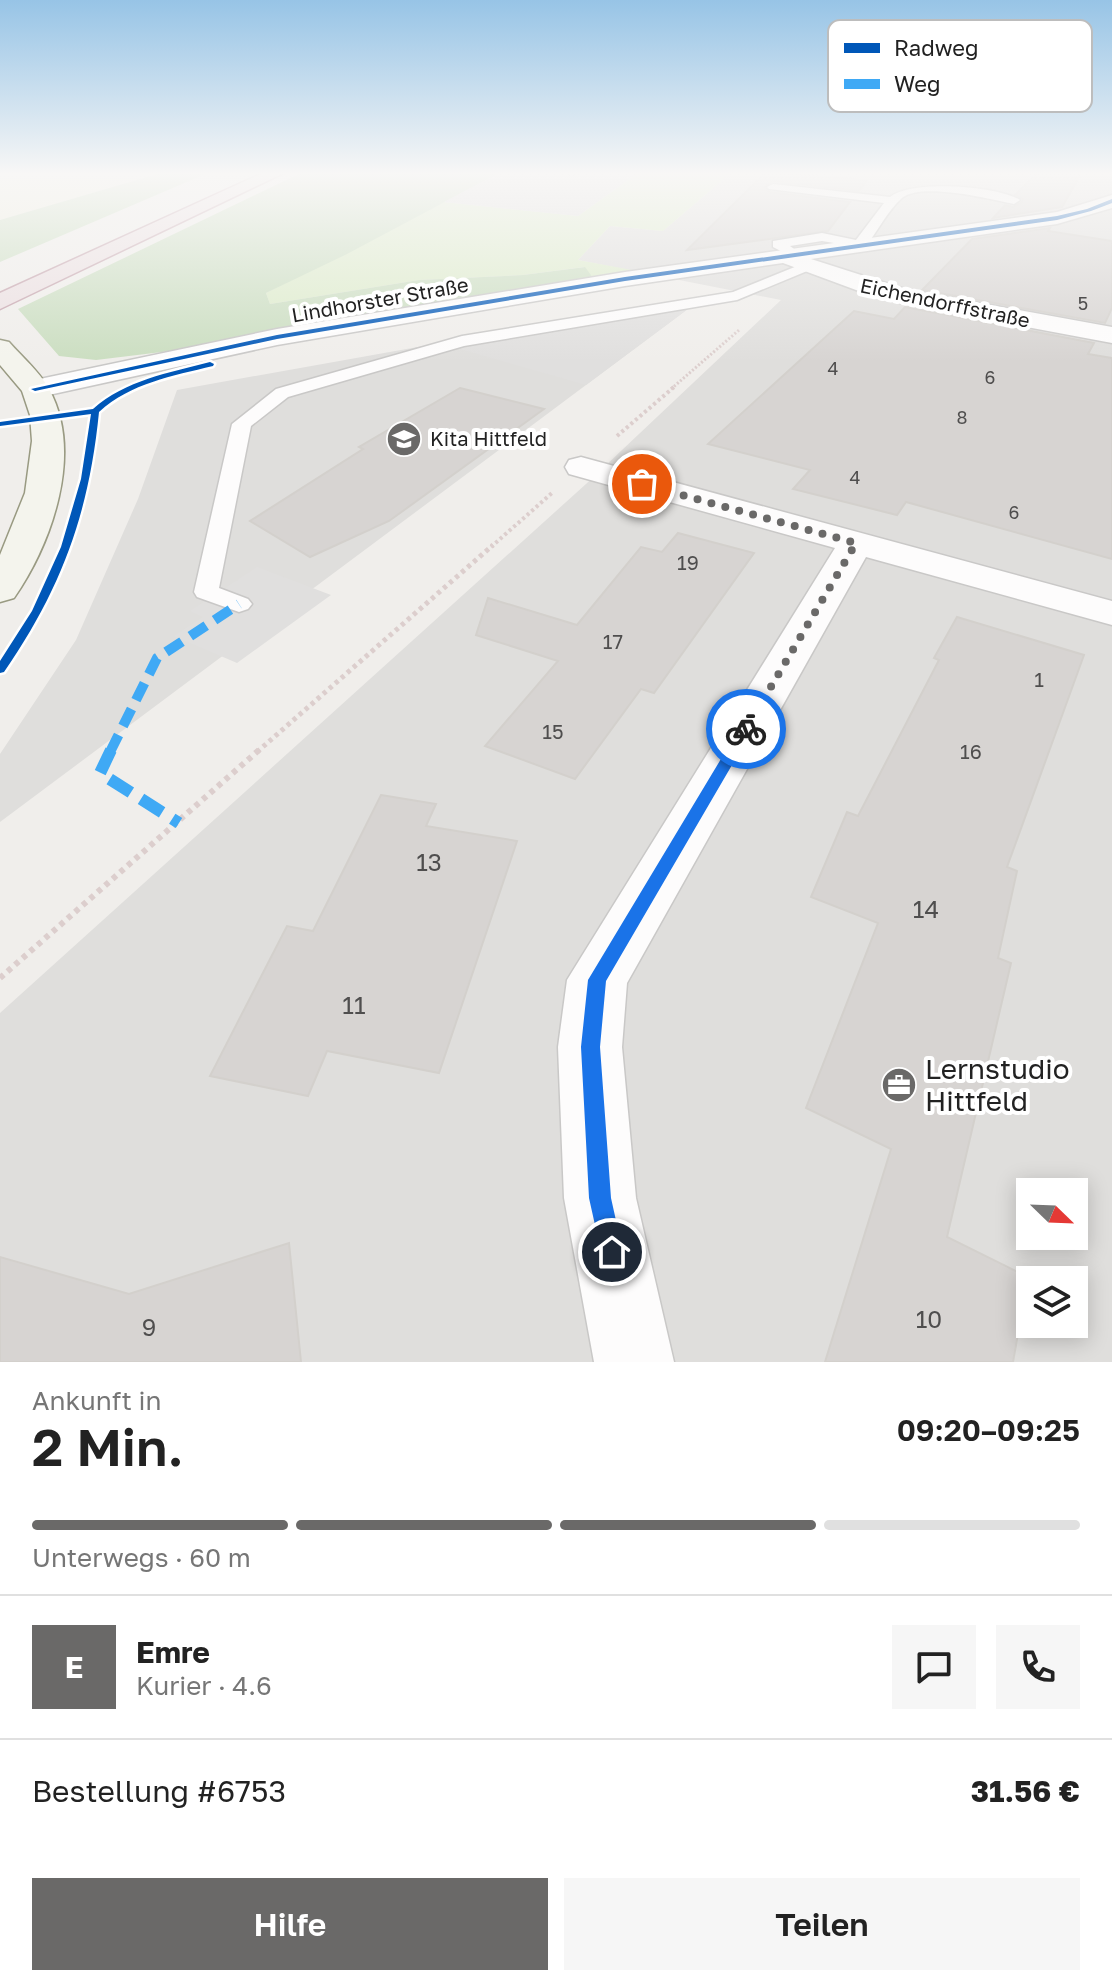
<!DOCTYPE html>
<html lang="de">
<meta charset="utf-8">
<style>
:root{--surface:#fff;--page:#f6f6f6;--text:#222;--muted:#767676;--line:#e0e0e0;--accent:#6a6968}
body{margin:0;font-family:"Golos Text",sans-serif;background:var(--page);color:var(--text);height:100vh;display:flex;flex-direction:column;font-size:30px;white-space:nowrap}
*{box-sizing:border-box;margin:0}
p{font-size:26px;color:var(--muted)}
.icon{flex:none;width:44px;height:44px;fill:none;stroke:currentColor;stroke-width:2;stroke-linecap:round;stroke-linejoin:round}
.map{position:relative;height:1362px;overflow:hidden}
.details{display:flex;flex-direction:column;background:var(--surface);flex:1}
.details>*{flex:none}
.needle{width:52px;rotate:113deg}
.controls{position:absolute;left:1016px;top:1178px;display:grid;gap:16px}
.controls a{display:grid;place-items:center;width:72px;height:72px;border-radius:0px;background:var(--surface);box-shadow:0 4px 20px #0003;font-size:40px}
.pin{position:absolute;display:grid;place-items:center;width:68px;height:68px;color:#fff;margin:-34px;border:4px solid #fff;border-radius:50%;box-shadow:0 2px 8px #0007}
.courier{position:absolute;display:grid;place-items:center;width:80px;height:80px;margin:-40px;border:6px solid #1a73e8;border-radius:50%;background:#fff;color:#222;box-shadow:0 2px 10px #0007}
.overview em{font-style:normal;font-weight:600}
.overview div{display:flex;flex-direction:column-reverse}
.overview{display:flex;align-items:center;justify-content:space-between;height:136px;padding:0 32px}
h1{font-size:52px;font-weight:600;line-height:60px}
.bar{display:grid;grid-template-columns:repeat(4,1fr);gap:12px 8px;align-content:center;height:96px;padding:0 32px}
.bar i{height:10px;border-radius:6px;background:var(--line)}
.bar .on{background:var(--accent)}
.bar p{grid-column:span 4}
.line{display:flex;align-items:center;gap:20px;padding:0 32px;border-top:2px solid var(--line)}
.line div{flex:1}
.round{display:grid;place-items:center;flex:none;width:84px;height:84px;border-radius:0px;background:var(--page)}
.cta{display:flex;gap:16px;margin-top:auto;padding:16px 32px}
.cta a{flex:1;height:92px;border-radius:0px;background:var(--accent);color:#fff;font-size:32px;font-weight:600;line-height:92px;text-align:center}
.cta a+a{background:var(--page);color:var(--text)}
.map>svg:first-child{display:block}
.residential{fill:#dfdedc;fill-rule:evenodd}
.farmland{fill:#efefdf}
.grass{fill:#ddeccb}
.forest{fill:#cbdec1}
.parking{fill:#e0dfde}
.building{fill:#d7d4d2;stroke:#d3d0cc;stroke-width:2}
.lines{fill:none;stroke-linecap:round;stroke-linejoin:round}
.lane-casing{stroke:#c9c8c7;stroke-width:3}
.street-casing{stroke:#c9c8c7;stroke-width:3}
.secondary-casing{stroke:#999a82;stroke-width:3}
.highway-casing{stroke:#c5a2ac;stroke-width:3}
.path-far3{stroke:#dccecd;stroke-width:3;stroke-dasharray:2 2;stroke-linecap:butt}
.path-far2{stroke:#dccecd;stroke-width:4;stroke-dasharray:3 3;stroke-linecap:butt}
.path-far1{stroke:#dccecd;stroke-width:5;stroke-dasharray:4 4;stroke-linecap:butt}
.path{stroke:#dccecd;stroke-width:6;stroke-dasharray:5 5;stroke-linecap:butt}
.lane{fill:#fdfcfc;fill-rule:evenodd}
.street{fill:#fdfcfc;fill-rule:evenodd}
.secondary{fill:#f4f4ed;fill-rule:evenodd}
.highway{fill:#ece0e2;fill-rule:evenodd}
.quiet-far1{stroke:#3fa9f5;stroke-width:10;stroke-dasharray:19 10;stroke-linecap:butt}
.quiet{stroke:#3fa9f5;stroke-width:12;stroke-dasharray:25 12;stroke-linecap:butt}
.cycleway-casing{stroke:#fff;stroke-width:5}
.cycleway{fill:#0057b8;fill-rule:evenodd}
.route{fill:#1a73e8}
.done{stroke:#6a6968;stroke-width:8;stroke-dasharray:0 14.4}
.labels{text-anchor:middle;stroke-width:8;stroke-linejoin:round;paint-order:stroke}
.far-number-label{font-size:18px;fill:#4f4e4e}
.far-street-label{font-size:20px;fill:#222;stroke:#fff}
.far-poi-label{font-size:20px;fill:#222;stroke:#fff;text-anchor:start}
.number-label{font-size:20px;fill:#4f4e4e}
.near-number-label{font-size:24px;fill:#4f4e4e}
.near-poi-label{font-size:28px;fill:#222;stroke:#fff;text-anchor:start}
.key{fill:#fff;stroke:#bdbdbd;stroke-width:2}
.key-label{font-size:22px;fill:#222}
</style>
<div class="map">
<svg width="1112" height="1362" viewBox="0 0 1112 1362">
<rect width="100%" height="100%" fill="#f0eeeb"/>
<path class="residential" d="M732 172H1112V1362H0V1013L586 484 781 300 578 260 610 226 663 231ZM1030 1192H1074V1236H1030ZM1030 1280H1074V1324H1030Z
M700 300 586 385 0 822V754L76 640 138 499 177 390 635 308Z"/>
<path class="farmland" d="M0 172H164L0 220Z"/>
<path class="grass" d="M639 172H732L663 231 610 226 578 260 632 270 594 279 584 267 523 275 419 280 270 304 266 293 444 202 578 216Z"/>
<path class="forest" d="M164 172H210L0 262V220Z
M303 172H501L347 254 266 293 270 304 419 280 523 275 585 267 594 279 195 348 96 360 59 356 18 309Z"/>
<path class="parking" d="M501 172H639L578 216 444 202Z
M700 300 586 385 439 343Z
M257 567 331 595 237 663 174 636 203 617 190 611Z"/>
<path class="building" d="M766 172 867 180 859 191 773 181 764 187 769 192 850 202 828 231 687 250Z
M1038 172H1082L1062 207 993 218 1005 205 1013 207 1022 202 1023 199 1015 195Z
M1050 228 1048 231 1112 241V308L1105 323 922 290 972 239Z
M905 307 1094 343 1088 354 1112 358V559L906 502 897 515 793 489 810 470 708 444 854 311 894 319Z
M460 388 544 409 389 521 310 557 250 521 363 449 359 447Z
M678 533 754 553 654 693 641 689 575 779 485 746 558 661 476 635 488 598 577 625 641 547 662 552Z
M957 617 1084 655 1007 867 1017 871 998 958 1011 963 947 1237 1028 1277 1013 1362H825L891 1149 806 1108 878 923 811 897 847 812 858 816 939 660 934 658Z
M381 795 436 804 426 826 517 841 439 1073 327 1051 308 1096 210 1076 287 926 313 931Z
M289 1243 301 1362H0V1257L129 1294Z"/>
<g class="lines">
<g class="lane-casing">
<path id="lane" d="M567 172H578L571 176Z
M773 184 890 197C912 179 998 186 1020 200L1014 204C989 199 922 182 902 198 887 211 877 233 864 248L822 241 790 246 801 254 794 258 773 247V241L822 233 856 240 884 203 769 189 767 187Z
M807 262 814 266 812 269 737 300 464 346 288 397 251 426 219 588 248 599 252 604 248 609 239 612 197 597 194 592 232 424 276 389 462 336 733 292Z"/>
</g>
<g class="street-casing">
<path id="street" d="M1112 195V208L1057 224 811 259 908 290 1112 327V343L904 304 856 290 783 263 625 286 277 345 35 398 25 395 21 389 25 383 35 380 277 329 625 272 1057 212Z
M581 457 1112 601V625L866 557 627 983 622 1047 636 1198 674 1362H594L564 1198 558 1047 567 980 835 548 569 474 565 467 569 460Z"/>
</g>
<g class="secondary-casing">
<path id="secondary" d="M0 340 9 342C23 358 39 371 49 389 84 453 52 543 14 598L0 602V555L25 493 32 441 30 415 22 391 0 365Z"/>
</g>
<g class="highway-casing">
<path id="highway" d="M265 172H286L0 309V293Z"/>
</g>
<path class="path-far3" d="M671 389 739 330"/>
<path class="path-far2" d="M617 436 674 387
M491 547 552 493"/>
<path class="path-far1" d="M257 752 493 545"/>
<path class="path" d="M0 978 259 750"/>
<use href="#lane" class="lane"/>
<use href="#street" class="street"/>
<use href="#secondary" class="secondary"/>
<use href="#highway" class="highway"/>
<path class="quiet-far1" d="M110 752 157 658 239 604"/>
<path class="quiet" d="M111 750 100 773 179 823"/>
<g class="cycleway-casing">
<path id="cycleway" d="M1112 199V203L1091 211 1057 220 625 281 277 339 35 391 31 389 277 335 625 277 1057 216 1087 209Z
M210 362 214 364 213 366C172 376 131 383 99 412 89 513 62 588 4 672L0 673V661L32 611 61 547 81 479 91 414 0 426V422L93 409C126 380 168 373 210 362Z"/>
</g>
<use href="#cycleway" class="cycleway"/>
</g>
<linearGradient id="sky" x2="0" y2="1"><stop stop-color="#97c4e6"/><stop offset="0.48" stop-color="#f8f7f6"/><stop offset="1" stop-color="#f8f7f6" stop-opacity="0"/></linearGradient>
<rect width="1112" height="362" fill="url(#sky)"/>
<path class="route" d="M746 724 753 729 606 981 600 1047 611 1198 623 1252 619 1260 612 1263 604 1260 601 1252 589 1198 581 1047 588 980 739 729Z"/>
<g class="lines">
<path class="done" d="M642 484 856 543 746 729"/>
</g>
<defs>
<g id="school-disc" transform="scale(1.8)"><circle r="9.5" fill="#6a6968" stroke="#fff"/><path d="M0-5L7-2L0 1L-7-2ZM-4 1L0 2.5L4 1V4Q0 6-4 4Z" fill="#fff"/></g>
<g id="office-disc" transform="scale(1.8)"><circle r="9.5" fill="#6a6968" stroke="#fff"/><path d="M-6-3h4V-5.5h4V-3h4V5H-6ZM-1-4.5V-3h2v-1.5ZM-6 0V1H6V0Z" fill="#fff"/></g>
</defs>
<g fill-rule="evenodd">
<use href="#school-disc" x="404" y="439"/>
<use href="#office-disc" x="899" y="1085"/>
</g>
<g class="labels">
<g class="far-number-label">
<text x="1083" y="310">5</text>
<text x="833" y="375">4</text>
<text x="990" y="384">6</text>
<text x="962" y="424">8</text>
<text x="855" y="484">4</text>
<text x="1014" y="519">6</text>
</g>
<g class="far-street-label">
<text transform="translate(380 300) rotate(-10)" y="7">Lindhorster Straße</text>
<text transform="translate(945 303) rotate(12)" y="7">Eichendorffstraße</text>
</g>
<g class="far-poi-label">
<text x="430" y="446">Kita Hittfeld</text>
</g>
<g class="number-label">
<text x="688" y="570">19</text>
<text x="613" y="649">17</text>
<text x="1039" y="687">1</text>
<text x="553" y="739">15</text>
<text x="971" y="759">16</text>
</g>
<g class="near-number-label">
<text x="429" y="871">13</text>
<text x="926" y="918">14</text>
<text x="354" y="1014">11</text>
<text x="929" y="1328">10</text>
<text x="149" y="1336">9</text>
</g>
<g class="near-poi-label">
<text x="925" y="1079">Lernstudio<tspan x="925" dy="32">Hittfeld</tspan></text>
</g>
</g>
<rect x="828" y="20" width="264" height="92" rx="12" class="key"/>
<rect x="844" y="43" width="36" height="10" fill="#0057b8"/>
<rect x="844" y="79" width="36" height="10" fill="#3fa9f5"/>
<g class="key-label">
<text x="894" y="56">Radweg</text>
<text x="894" y="92">Weg</text>
</g>
</svg>
<div class="controls">
<a><svg class="needle" viewBox="-14 -14 28 28"><path d="M0-13l5 13h-10z" fill="#e53935"/><path d="M0 13l5-13h-10z" fill="#767676"/></svg></a>
<a><svg class="icon" aria-label="layers" viewBox="0 0 24 24"><path d="M12 4l9 5-9 5-9-5zM3 14l9 5 9-5"/></svg></a>
</div>
<div class="pin" style="left:642px;top:484px;background:#ea580c"><svg class="icon" aria-label="bag" viewBox="0 0 24 24"><path d="M5 8h14l-1 12H6zM9 8a3 3 0 0 1 6 0"/></svg></div>
<div class="pin" style="left:612px;top:1252px;background:#1f2937"><svg class="icon" aria-label="home" viewBox="0 0 24 24"><path d="M3 11l9-7 9 7M6 9v11h12V9"/></svg></div>
<div class="courier" style="left:746px;top:729px"><svg class="icon" aria-label="bike" viewBox="0 0 24 24"><circle cx="6" cy="16" r="4"/><circle cx="18" cy="16" r="4"/><path d="M6 16l4-8h5l3 8M10 8l3 8H6M13 5h3"/></svg></div>
</div>
<section class="details">
<div class="overview"><div><h1>2 Min.</h1><p>Ankunft in</p></div><em>09:20–09:25</em></div>
<div class="bar"><i class="on"></i><i class="on"></i><i class="on"></i><i></i><p>Unterwegs · 60 m</p></div>
<div class="line" style="height:144px"><b class="round" style="background:var(--accent);color:#fff">E</b><div><b>Emre</b><p>Kurier · 4.6</p></div><a class="round"><svg class="icon" aria-label="chat" viewBox="0 0 24 24"><path d="M4 5h16v11H9l-5 4z"/></svg></a><a class="round"><svg class="icon" aria-label="phone" viewBox="0 0 24 24"><path d="M5 4h4l2 5-3 2q2 4 5 5l2-3 5 2v4C11 20 4 13 5 4z"/></svg></a></div>
<div class="line" style="height:104px"><div>Bestellung #6753</div><b>31.56 €</b></div>
<div class="cta"><a>Hilfe</a><a>Teilen</a></div>
</section>
